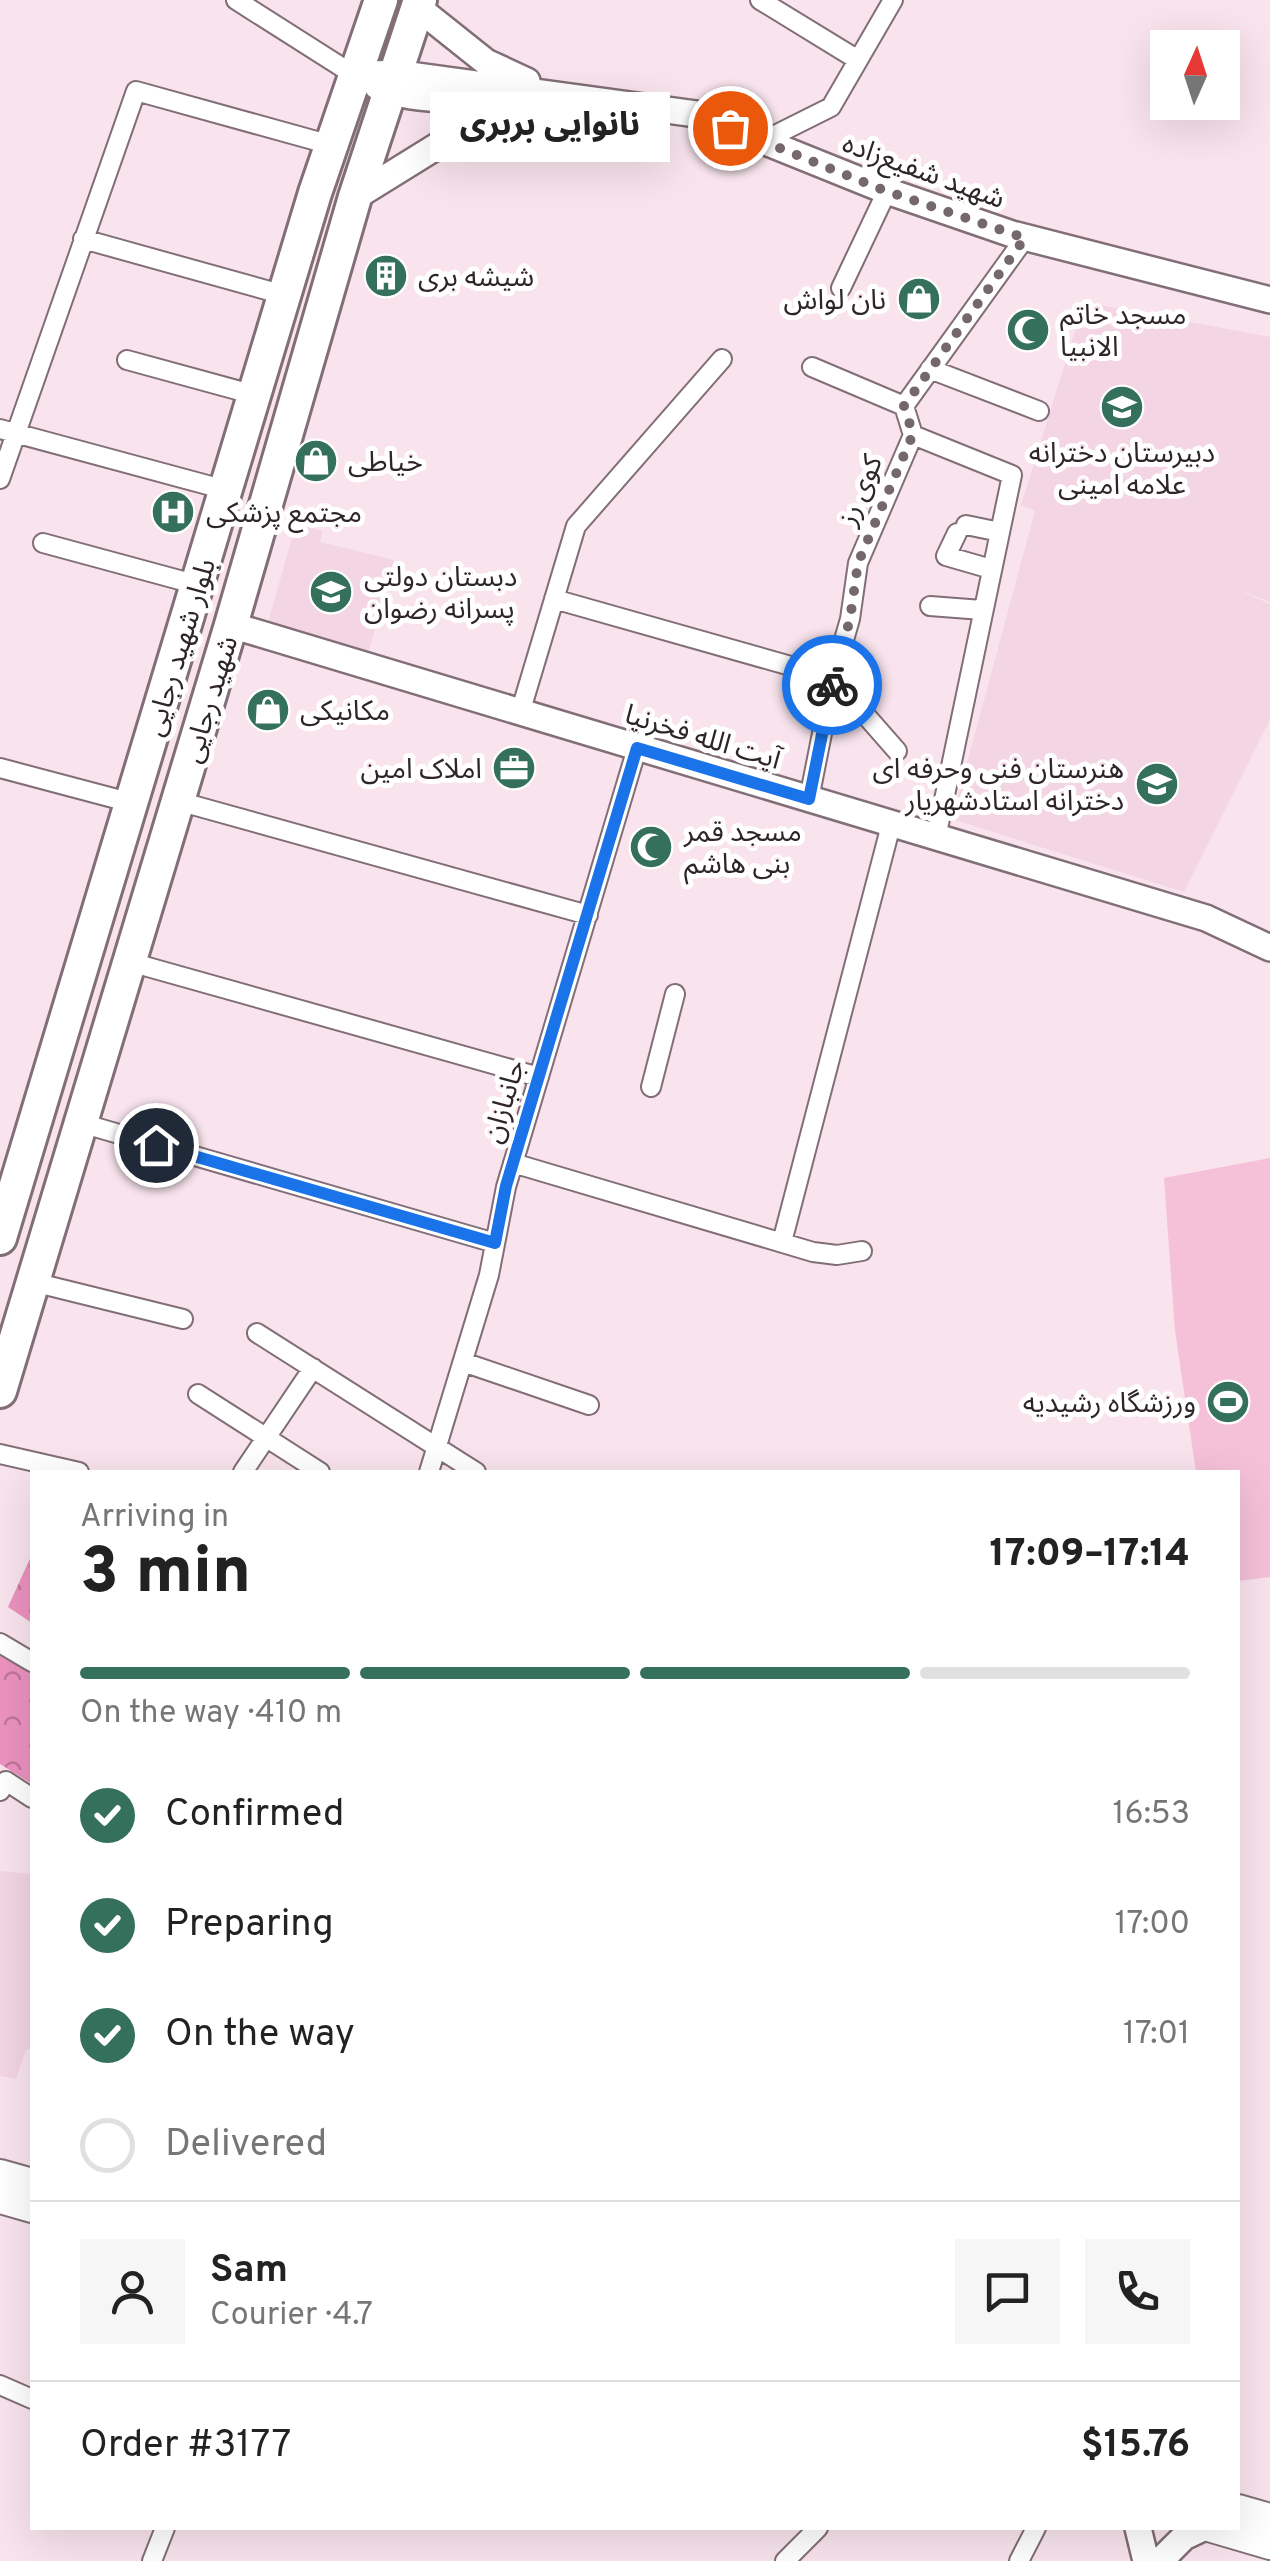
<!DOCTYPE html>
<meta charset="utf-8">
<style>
:root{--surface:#fff;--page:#f6f6f6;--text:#222;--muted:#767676;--line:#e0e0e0;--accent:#34705c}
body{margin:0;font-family:Overpass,"Noto Sans Arabic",sans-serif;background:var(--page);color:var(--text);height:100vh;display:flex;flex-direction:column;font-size:38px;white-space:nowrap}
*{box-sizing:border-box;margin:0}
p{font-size:32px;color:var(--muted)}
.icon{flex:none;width:55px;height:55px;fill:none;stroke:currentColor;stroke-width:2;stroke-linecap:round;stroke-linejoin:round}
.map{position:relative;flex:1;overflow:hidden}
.drawer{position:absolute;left:30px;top:1470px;width:1210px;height:1060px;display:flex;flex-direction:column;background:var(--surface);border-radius:0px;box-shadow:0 10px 40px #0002}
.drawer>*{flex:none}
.needle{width:65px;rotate:3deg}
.tools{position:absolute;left:1150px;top:30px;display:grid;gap:20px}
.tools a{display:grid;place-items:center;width:90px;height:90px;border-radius:0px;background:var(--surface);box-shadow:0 10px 40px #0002;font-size:50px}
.pin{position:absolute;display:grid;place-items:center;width:85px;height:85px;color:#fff;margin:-42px;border:5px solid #fff;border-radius:50%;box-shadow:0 2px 10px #0007}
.courier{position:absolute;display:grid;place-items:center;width:100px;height:100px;margin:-50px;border:8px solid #1a73e8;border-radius:50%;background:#fff;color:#222;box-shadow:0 2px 12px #0007}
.bubble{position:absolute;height:70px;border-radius:0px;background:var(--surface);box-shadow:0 10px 40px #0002;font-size:32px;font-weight:800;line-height:70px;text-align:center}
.overview em{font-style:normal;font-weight:800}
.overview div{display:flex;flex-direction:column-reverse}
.overview{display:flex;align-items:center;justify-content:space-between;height:170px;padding:0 50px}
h1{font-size:65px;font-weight:800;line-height:75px}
.bar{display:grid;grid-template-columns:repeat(4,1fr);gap:15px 10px;align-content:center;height:120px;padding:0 50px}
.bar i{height:12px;border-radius:8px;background:var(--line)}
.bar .on{background:var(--accent)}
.bar p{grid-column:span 4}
.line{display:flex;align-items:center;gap:25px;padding:0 50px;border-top:2px solid var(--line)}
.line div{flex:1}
.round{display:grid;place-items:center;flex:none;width:105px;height:105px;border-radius:0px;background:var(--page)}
ol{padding:0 50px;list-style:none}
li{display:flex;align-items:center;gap:30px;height:110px}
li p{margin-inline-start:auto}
li .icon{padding:10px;border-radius:50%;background:var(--accent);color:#fff;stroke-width:4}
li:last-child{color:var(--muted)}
li i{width:55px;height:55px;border:5px solid var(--line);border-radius:50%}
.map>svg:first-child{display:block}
.built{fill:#f3d5e3}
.green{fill:#f5c1d9}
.forest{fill:url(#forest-crowns)}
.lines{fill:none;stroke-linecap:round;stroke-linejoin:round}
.street-casing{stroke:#816e76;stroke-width:22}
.secondary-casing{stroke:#816e76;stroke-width:30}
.primary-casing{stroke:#816e76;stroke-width:32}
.highway-casing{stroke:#816e76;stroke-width:38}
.street{stroke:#fff;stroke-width:18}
.secondary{stroke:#fff;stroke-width:25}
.primary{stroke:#fff;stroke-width:28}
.highway{stroke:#fff;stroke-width:32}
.done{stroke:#74686e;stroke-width:10;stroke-dasharray:0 18}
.route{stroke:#1a73e8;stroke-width:12}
.labels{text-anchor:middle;stroke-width:10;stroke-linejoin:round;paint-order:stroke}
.street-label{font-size:28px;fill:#2d2529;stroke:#fff}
.poi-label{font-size:28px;fill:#2d2529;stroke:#fff;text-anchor:start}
</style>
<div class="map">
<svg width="1270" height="2561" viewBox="0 0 1270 2561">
<defs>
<pattern id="forest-crowns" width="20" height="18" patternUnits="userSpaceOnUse" patternTransform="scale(2.5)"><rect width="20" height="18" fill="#ec92bf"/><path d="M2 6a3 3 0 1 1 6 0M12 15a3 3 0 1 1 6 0" fill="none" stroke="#c0779b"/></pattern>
</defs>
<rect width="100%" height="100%" fill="#f9e4ed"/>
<path class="built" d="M1084 302 1270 337V602L1232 587 1270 604V719L1184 892 952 819 1035 511 1021 505Z
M296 523 322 531 320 542 394 560 369 651 268 623Z
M0 1871 32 1874V2049L26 2050 16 2079 0 2076Z"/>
<path class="green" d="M1270 1158V1577L1238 1581V1472H1196L1175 1331 1164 1178Z"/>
<path class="forest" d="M32 1554V1623L8 1607Z
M0 1651 32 1670V1784L0 1764Z"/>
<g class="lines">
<g class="street-casing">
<path id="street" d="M236 0 354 75
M760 0 858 60
M763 141 831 107 893 0
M83 239 284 295
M841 288 887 191
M127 360 255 395
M812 367 904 406
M930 369 1039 411
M0 429 226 490
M913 435 1012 475 936 838
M0 479 136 91 331 145
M966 525 1000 532
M957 533 946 556 991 569
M43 543 198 585
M554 599 833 678 897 751
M930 606 982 610
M520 713 576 526 722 359
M0 768 132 803
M809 799 833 678 850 619 858 563 913 435 904 406 1025 238
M178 801 588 915
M130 962 539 1077
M651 1087 675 994
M81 1123 495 1243
M513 1163 813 1252 837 1255 862 1251
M782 1242 891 825
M33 1282 183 1319
M257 1333 476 1472
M463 1362 589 1405
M198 1394 320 1472
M0 1454 79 1472
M243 1472 313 1368
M429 1472 489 1275 506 1187 637 748
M0 1643 32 1662
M0 1791 6 1781 32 1798
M0 2385 32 2399
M152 2561 165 2528
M785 2561 818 2528
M1019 2561 1036 2528"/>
</g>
<g class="secondary-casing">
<path id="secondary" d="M417 7 486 62 527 81
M354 75 395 73 696 114 887 191 1012 234 1270 300
M377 86C409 102 468 100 505 98
M355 197 468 127 554 95
M231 625 1206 918 1270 948
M1138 2528 1146 2561
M1160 2561 1184 2537 1203 2528"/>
</g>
<g class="primary-casing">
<path id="primary" d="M0 2174 32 2183
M0 2199 32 2208
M1238 2509 1270 2518
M1212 2528 1270 2545"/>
</g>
<g class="highway-casing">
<path id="highway" d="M0 1238 315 193 381 0
M0 1391 231 625 355 197 420 0"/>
</g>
<use href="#street" class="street"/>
<use href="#secondary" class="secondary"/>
<use href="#primary" class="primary"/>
<use href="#highway" class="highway"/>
</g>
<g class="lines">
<path class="done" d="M730 128 886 191 1025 238 904 406 913 434 858 563 850 619 832 685"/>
<path class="route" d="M156 1145 495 1243 506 1186 637 748 809 799 832 685"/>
</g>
<defs>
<g id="building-disc" transform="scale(2.25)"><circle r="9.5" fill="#34705c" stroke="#fff"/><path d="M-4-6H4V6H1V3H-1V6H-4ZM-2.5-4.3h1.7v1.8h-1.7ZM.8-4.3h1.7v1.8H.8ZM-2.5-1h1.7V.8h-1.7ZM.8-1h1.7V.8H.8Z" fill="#fff"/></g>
<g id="shop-disc" transform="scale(2.25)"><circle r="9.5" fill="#34705c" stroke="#fff"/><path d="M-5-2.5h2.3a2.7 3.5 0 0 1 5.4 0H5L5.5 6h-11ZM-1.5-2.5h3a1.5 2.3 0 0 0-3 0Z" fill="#fff"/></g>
<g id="mosque-disc" transform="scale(2.25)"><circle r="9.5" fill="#34705c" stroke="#fff"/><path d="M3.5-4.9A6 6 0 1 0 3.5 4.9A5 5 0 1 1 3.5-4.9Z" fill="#fff"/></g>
<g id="school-disc" transform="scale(2.25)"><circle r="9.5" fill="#34705c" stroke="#fff"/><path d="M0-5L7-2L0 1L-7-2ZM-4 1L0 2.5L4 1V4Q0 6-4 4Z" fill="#fff"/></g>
<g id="hospital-disc" transform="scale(2.25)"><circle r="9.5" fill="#34705c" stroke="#fff"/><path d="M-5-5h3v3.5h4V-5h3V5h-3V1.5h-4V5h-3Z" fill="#fff"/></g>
<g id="office-disc" transform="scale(2.25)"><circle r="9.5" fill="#34705c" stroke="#fff"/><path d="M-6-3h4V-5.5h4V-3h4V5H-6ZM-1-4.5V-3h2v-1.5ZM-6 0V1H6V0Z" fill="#fff"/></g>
<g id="stadium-disc" transform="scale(2.25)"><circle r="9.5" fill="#34705c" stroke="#fff"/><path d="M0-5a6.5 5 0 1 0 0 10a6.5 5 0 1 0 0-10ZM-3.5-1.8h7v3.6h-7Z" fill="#fff"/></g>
</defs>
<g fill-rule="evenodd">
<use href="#building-disc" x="386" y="276"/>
<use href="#shop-disc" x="919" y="299"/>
<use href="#mosque-disc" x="1028" y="330"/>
<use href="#school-disc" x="1122" y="407"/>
<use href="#shop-disc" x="316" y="461"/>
<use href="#hospital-disc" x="173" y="512"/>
<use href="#school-disc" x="331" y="592"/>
<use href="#shop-disc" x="268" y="710"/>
<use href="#office-disc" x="514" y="768"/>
<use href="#school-disc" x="1157" y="784"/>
<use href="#mosque-disc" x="651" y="847"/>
<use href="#stadium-disc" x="1228" y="1402"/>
</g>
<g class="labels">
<g class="street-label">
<text transform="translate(924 170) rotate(20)" y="10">شهید شفیع‌زاده</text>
<text transform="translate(859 490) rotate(-67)" y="10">کوی رز</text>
<text transform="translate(179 647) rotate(-73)" y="10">بلوار شهید رجایی</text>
<text transform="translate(209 699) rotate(-73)" y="10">شهید رجایی</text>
<text transform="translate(703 736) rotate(17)" y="10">آیت الله فخرنیا</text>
<text transform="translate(503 1101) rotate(-73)" y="10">جانبازان</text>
</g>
<g class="poi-label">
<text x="418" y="286">شیشه بری</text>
<text x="886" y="309" text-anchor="end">نان لواش</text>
<text x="1060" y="324">مسجد خاتم<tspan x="1060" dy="32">الانبیا</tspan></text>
<text x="1122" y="462" text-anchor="middle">دبیرستان دخترانه<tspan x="1122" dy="32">علامه امینی</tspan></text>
<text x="348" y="471">خیاطی</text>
<text x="206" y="522">مجتمع پزشکی</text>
<text x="364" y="586">دبستان دولتی<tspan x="364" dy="32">پسرانه رضوان</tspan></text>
<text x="300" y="720">مکانیکی</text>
<text x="482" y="778" text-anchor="end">املاک امین</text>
<text x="1124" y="778" text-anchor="end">هنرستان فنی وحرفه ای<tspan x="1124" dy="32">دخترانه استادشهریار</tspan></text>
<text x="684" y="841">مسجد قمر<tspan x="684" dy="32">بنی هاشم</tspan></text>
<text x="1196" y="1412" text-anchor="end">ورزشگاه رشیدیه</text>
</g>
</g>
</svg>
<div class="tools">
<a><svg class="needle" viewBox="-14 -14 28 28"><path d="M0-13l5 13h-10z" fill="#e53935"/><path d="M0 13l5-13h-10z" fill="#767676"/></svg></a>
</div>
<div class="pin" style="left:730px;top:128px;background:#ea580c"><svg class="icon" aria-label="bag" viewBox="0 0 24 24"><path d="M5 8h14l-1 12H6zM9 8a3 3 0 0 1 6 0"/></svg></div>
<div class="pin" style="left:156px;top:1145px;background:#1f2937"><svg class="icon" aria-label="home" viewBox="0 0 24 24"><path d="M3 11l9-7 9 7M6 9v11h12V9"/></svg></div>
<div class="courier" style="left:832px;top:685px"><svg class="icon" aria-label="bike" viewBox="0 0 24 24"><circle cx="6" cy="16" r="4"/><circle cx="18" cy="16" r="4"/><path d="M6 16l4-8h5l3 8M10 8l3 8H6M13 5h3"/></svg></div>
<div class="bubble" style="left:430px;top:92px;width:240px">نانوایی بربری</div>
<section class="drawer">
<div class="overview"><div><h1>3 min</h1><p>Arriving in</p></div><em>17:09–17:14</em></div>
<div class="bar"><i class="on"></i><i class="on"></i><i class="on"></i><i></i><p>On the way · 410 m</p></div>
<ol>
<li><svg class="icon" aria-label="check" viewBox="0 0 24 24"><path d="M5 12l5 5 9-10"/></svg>Confirmed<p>16:53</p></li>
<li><svg class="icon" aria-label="check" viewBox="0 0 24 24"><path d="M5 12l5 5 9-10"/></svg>Preparing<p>17:00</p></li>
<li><svg class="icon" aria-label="check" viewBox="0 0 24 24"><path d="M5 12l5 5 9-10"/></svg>On the way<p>17:01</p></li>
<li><i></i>Delivered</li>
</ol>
<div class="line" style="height:180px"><a class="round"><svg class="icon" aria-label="person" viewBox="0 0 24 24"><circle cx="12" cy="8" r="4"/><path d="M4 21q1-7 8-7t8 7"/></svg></a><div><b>Sam</b><p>Courier · 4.7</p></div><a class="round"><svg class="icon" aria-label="chat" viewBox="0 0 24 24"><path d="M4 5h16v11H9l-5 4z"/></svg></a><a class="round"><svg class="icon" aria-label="phone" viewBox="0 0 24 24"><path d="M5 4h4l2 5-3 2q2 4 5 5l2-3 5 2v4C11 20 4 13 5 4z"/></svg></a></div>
<div class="line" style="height:130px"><div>Order #3177</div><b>$15.76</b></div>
</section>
</div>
